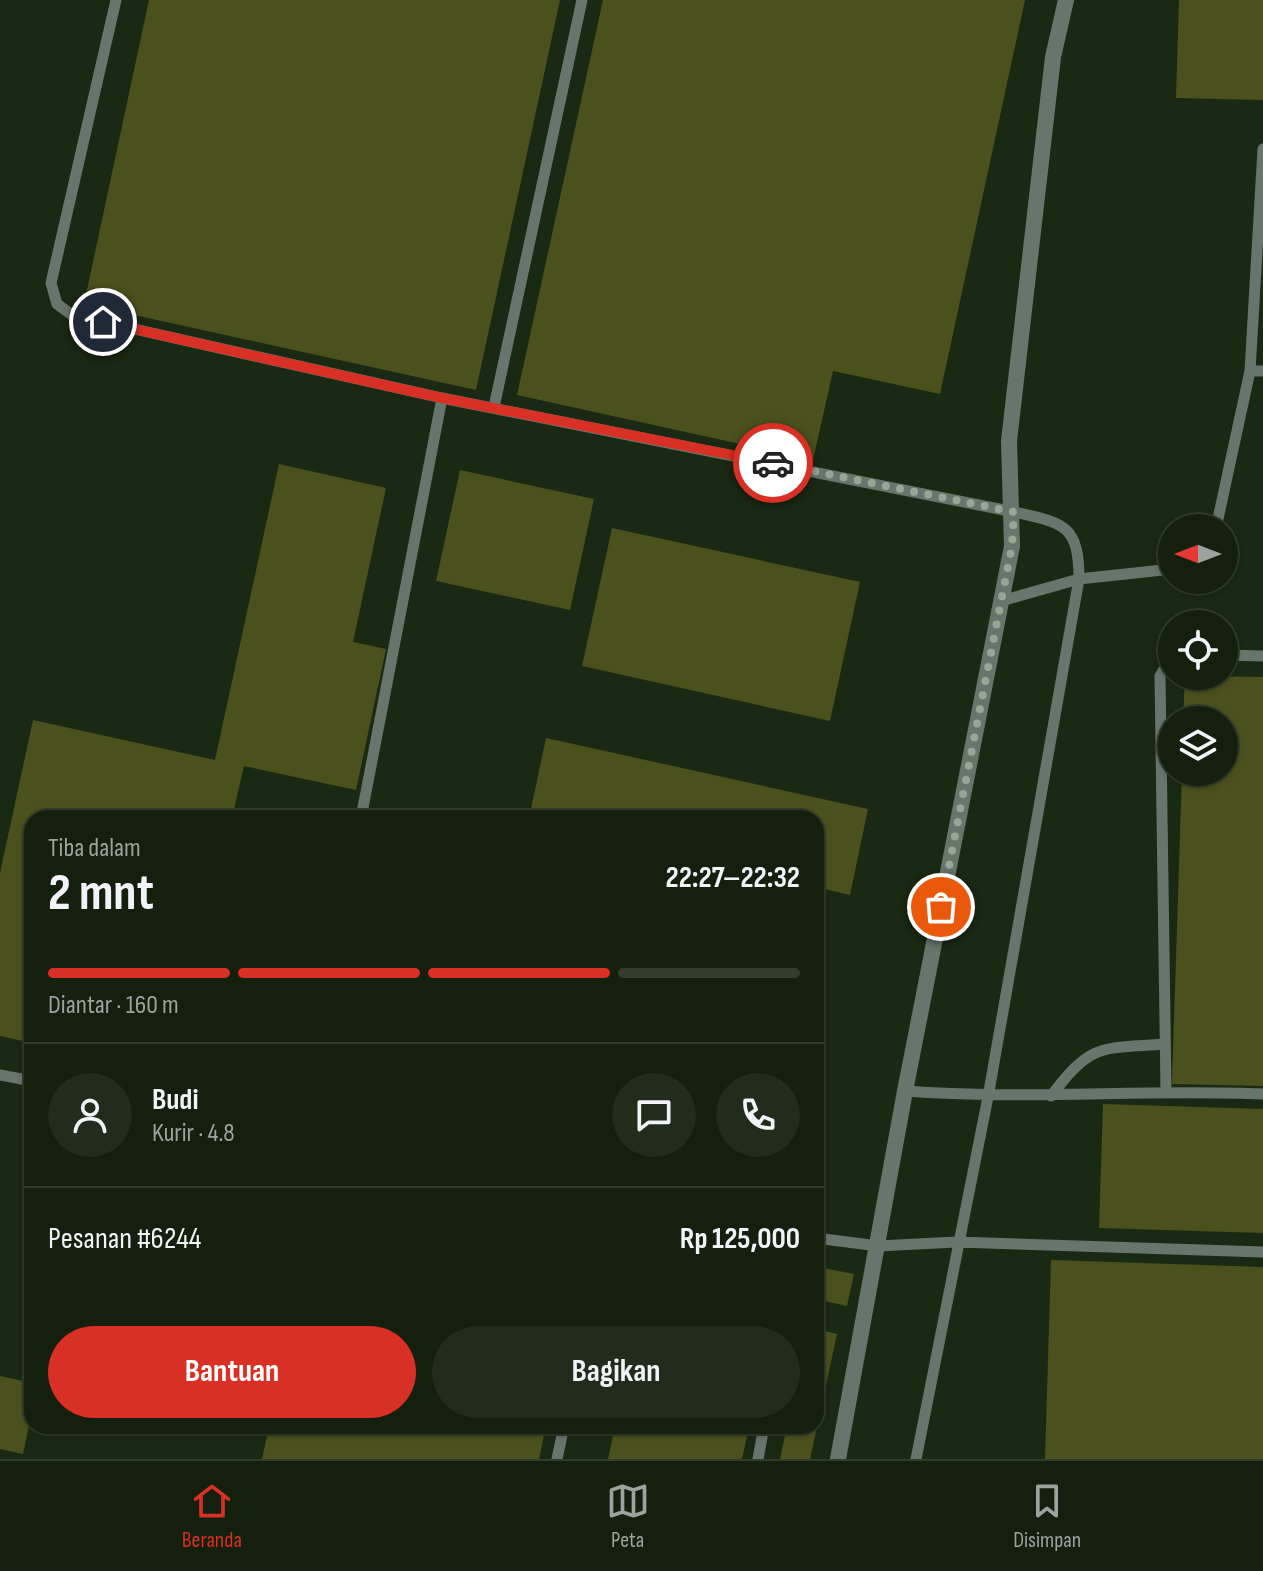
<!DOCTYPE html>
<html lang="id">
<meta charset="utf-8">
<style>
:root{--surface:#141f0e;--page:#212c1c;--text:#f1f3f6;--muted:#9da29e;--line:#333d2e;--accent:#d93025}
body{margin:0;font-family:"Sofia Sans Condensed",sans-serif;background:var(--page);color:var(--text);height:100vh;display:flex;flex-direction:column;font-size:30px;white-space:nowrap}
*{box-sizing:border-box;margin:0}
p{font-size:26px;color:var(--muted)}
.icon{flex:none;width:44px;height:44px;fill:none;stroke:currentColor;stroke-width:2;stroke-linecap:round;stroke-linejoin:round}
.map{position:relative;flex:1;overflow:hidden}
.drawer{position:absolute;left:24px;top:810px;width:800px;height:624px;display:flex;flex-direction:column;background:var(--surface);border-radius:24px;box-shadow:0 2px 6px #0004,0 0 0 2px var(--line)}
.drawer>*{flex:none}
.needle{width:52px;rotate:270deg}
.fabs{position:absolute;left:1158px;top:514px;display:grid;gap:16px}
.fabs a{display:grid;place-items:center;width:80px;height:80px;border-radius:50%;background:var(--surface);box-shadow:0 2px 6px #0004,0 0 0 2px var(--line);font-size:40px}
.pin{position:absolute;display:grid;place-items:center;width:68px;height:68px;color:#fff;margin:-34px;border:4px solid #fff;border-radius:50%;box-shadow:0 2px 8px #0007}
.courier{position:absolute;display:grid;place-items:center;width:80px;height:80px;margin:-40px;border:6px solid #d93025;border-radius:50%;background:#fff;color:#222;box-shadow:0 2px 10px #0007}
.head em{font-style:normal;font-weight:700}
.head div{display:flex;flex-direction:column-reverse}
.head{display:flex;align-items:center;justify-content:space-between;height:136px;padding:0 24px}
h1{font-size:52px;font-weight:700;line-height:60px}
.bar{display:grid;grid-template-columns:repeat(4,1fr);gap:12px 8px;align-content:center;height:96px;padding:0 24px}
.bar i{height:10px;border-radius:6px;background:var(--line)}
.bar .current{background:var(--accent)}
.bar p{grid-column:span 4}
.line{display:flex;align-items:center;gap:20px;padding:0 24px;border-top:2px solid var(--line)}
.line div{flex:1}
.round{display:grid;place-items:center;flex:none;width:84px;height:84px;border-radius:42px;background:var(--page)}
.action{display:flex;gap:16px;margin-top:auto;padding:16px 24px}
.action a{flex:1;height:92px;border-radius:48px;background:var(--accent);color:#fff;font-size:32px;font-weight:700;line-height:92px;text-align:center}
.action a+a{background:var(--page);color:var(--text)}
.dock{display:flex;justify-content:space-around;align-items:center;height:112px;border-top:2px solid var(--line);background:var(--surface);font-size:22px;color:var(--muted)}
.dock a{display:grid;justify-items:center;gap:4px}
.dock .current{color:var(--accent)}
.map>svg:first-child{display:block}
.building{fill:#4b511d}
.lines{fill:none;stroke-linecap:round;stroke-linejoin:round}
.service{stroke:#68756d;stroke-width:11}
.minor{stroke:#68756d;stroke-width:16}
.done{stroke:#9aa695;stroke-width:8;stroke-dasharray:0 14.4}
.route{stroke:#d93025;stroke-width:10}
</style>
<div class="map">
<svg width="1263" height="1459" viewBox="0 0 1263 1459">
<rect width="100%" height="100%" fill="#1a2913"/>
<path class="building" d="M149 0H560L476 390 84 304Z
M603 0H1025L940 394 833 371 813 460 517 395Z
M1179 0H1263V100L1176 98Z
M279 464 386 488 353 642 386 649 356 790 244 766 232 818H32V1043L0 1036V873L33 720 215 760Z
M460 470 594 499 570 610 436 581Z
M612 528 860 582 830 721 582 666Z
M1185 676 1263 677V1086L1172 1084 1182 772H1224V720H1183Z
M546 738 868 809 850 895 816 887V818H529Z
M1103 1104 1263 1109V1233L1099 1228Z
M1051 1260 1263 1267V1459H1045Z
M823 1268 854 1274 847 1306 816 1299Z
M816 1329 837 1334 810 1459H780L787 1426H816Z
M0 1376 32 1383V1411L23 1454 0 1449Z
M269 1426H546L539 1459H262Z
M615 1426H749L742 1459H608Z"/>
<g class="lines">
<path class="service" d="M116 0 51 283 57 304 72 315 442 398 1014 512C1062 523 1079 523 1079 579L988 1097 916 1459
M1250 371H1263
M494 407 582 0
M1216 528 1250 371 1263 149
M1001 601 1079 579 1172 569
M1224 655 1263 656
M361 818 442 398
M0 1075 32 1081
M1166 1090 1160 676 1172 656
M905 1091C1024 1100 1143 1089 1263 1094
M1051 1096C1092 1042 1100 1049 1165 1044
M816 1238 878 1246 956 1242 1263 1252
M557 1459 564 1426
M758 1459 764 1426"/>
<path class="minor" d="M838 1459 905 1091 1012 546 1009 441 1053 57 1066 0"/>
</g>
<g class="lines">
<path class="done" d="M773 463 1014 512 1012 546 941 907"/>
<path class="route" d="M103 322 442 398 773 463"/>
</g>
</svg>
<div class="fabs">
<a><svg class="needle" viewBox="-14 -14 28 28"><path d="M0-13l5 13h-10z" fill="#e53935"/><path d="M0 13l5-13h-10z" fill="#9da29e"/></svg></a>
<a><svg class="icon" aria-label="locate" viewBox="0 0 24 24"><circle cx="12" cy="12" r="6"/><path d="M12 2v4M12 18v4M2 12h4M18 12h4"/></svg></a>
<a><svg class="icon" aria-label="layers" viewBox="0 0 24 24"><path d="M12 4l9 5-9 5-9-5zM3 14l9 5 9-5"/></svg></a>
</div>
<div class="pin" style="left:941px;top:907px;background:#ea580c"><svg class="icon" aria-label="bag" viewBox="0 0 24 24"><path d="M5 8h14l-1 12H6zM9 8a3 3 0 0 1 6 0"/></svg></div>
<div class="pin" style="left:103px;top:322px;background:#1f2937"><svg class="icon" aria-label="home" viewBox="0 0 24 24"><path d="M3 11l9-7 9 7M6 9v11h12V9"/></svg></div>
<div class="courier" style="left:773px;top:463px"><svg class="icon" aria-label="car" viewBox="0 0 24 24"><path d="M5 17H2v-5l4-1 3-4h7l3 4 3 1v5h-3M9 17h6M6 11h13"/><circle cx="7" cy="17" r="2"/><circle cx="17" cy="17" r="2"/></svg></div>
<section class="drawer">
<div class="head"><div><h1>2 mnt</h1><p>Tiba dalam</p></div><em>22:27–22:32</em></div>
<div class="bar"><i class="current"></i><i class="current"></i><i class="current"></i><i></i><p>Diantar · 160 m</p></div>
<div class="line" style="height:144px"><a class="round"><svg class="icon" aria-label="person" viewBox="0 0 24 24"><circle cx="12" cy="8" r="4"/><path d="M4 21q1-7 8-7t8 7"/></svg></a><div><b>Budi</b><p>Kurir · 4.8</p></div><a class="round"><svg class="icon" aria-label="chat" viewBox="0 0 24 24"><path d="M4 5h16v11H9l-5 4z"/></svg></a><a class="round"><svg class="icon" aria-label="phone" viewBox="0 0 24 24"><path d="M5 4h4l2 5-3 2q2 4 5 5l2-3 5 2v4C11 20 4 13 5 4z"/></svg></a></div>
<div class="line" style="height:104px"><div>Pesanan #6244</div><b>Rp 125,000</b></div>
<div class="action"><a>Bantuan</a><a>Bagikan</a></div>
</section>
</div>
<nav class="dock">
<a class="current"><svg class="icon" aria-label="home" viewBox="0 0 24 24"><path d="M3 11l9-7 9 7M6 9v11h12V9"/></svg>Beranda</a>
<a><svg class="icon" aria-label="map" viewBox="0 0 24 24"><path d="M3 6l6-2 6 2 6-2v14l-6 2-6-2-6 2zM9 4v14M15 6v14"/></svg>Peta</a>
<a><svg class="icon" aria-label="saved" viewBox="0 0 24 24"><path d="M7 4h10v16l-5-4-5 4z"/></svg>Disimpan</a>
</nav>
